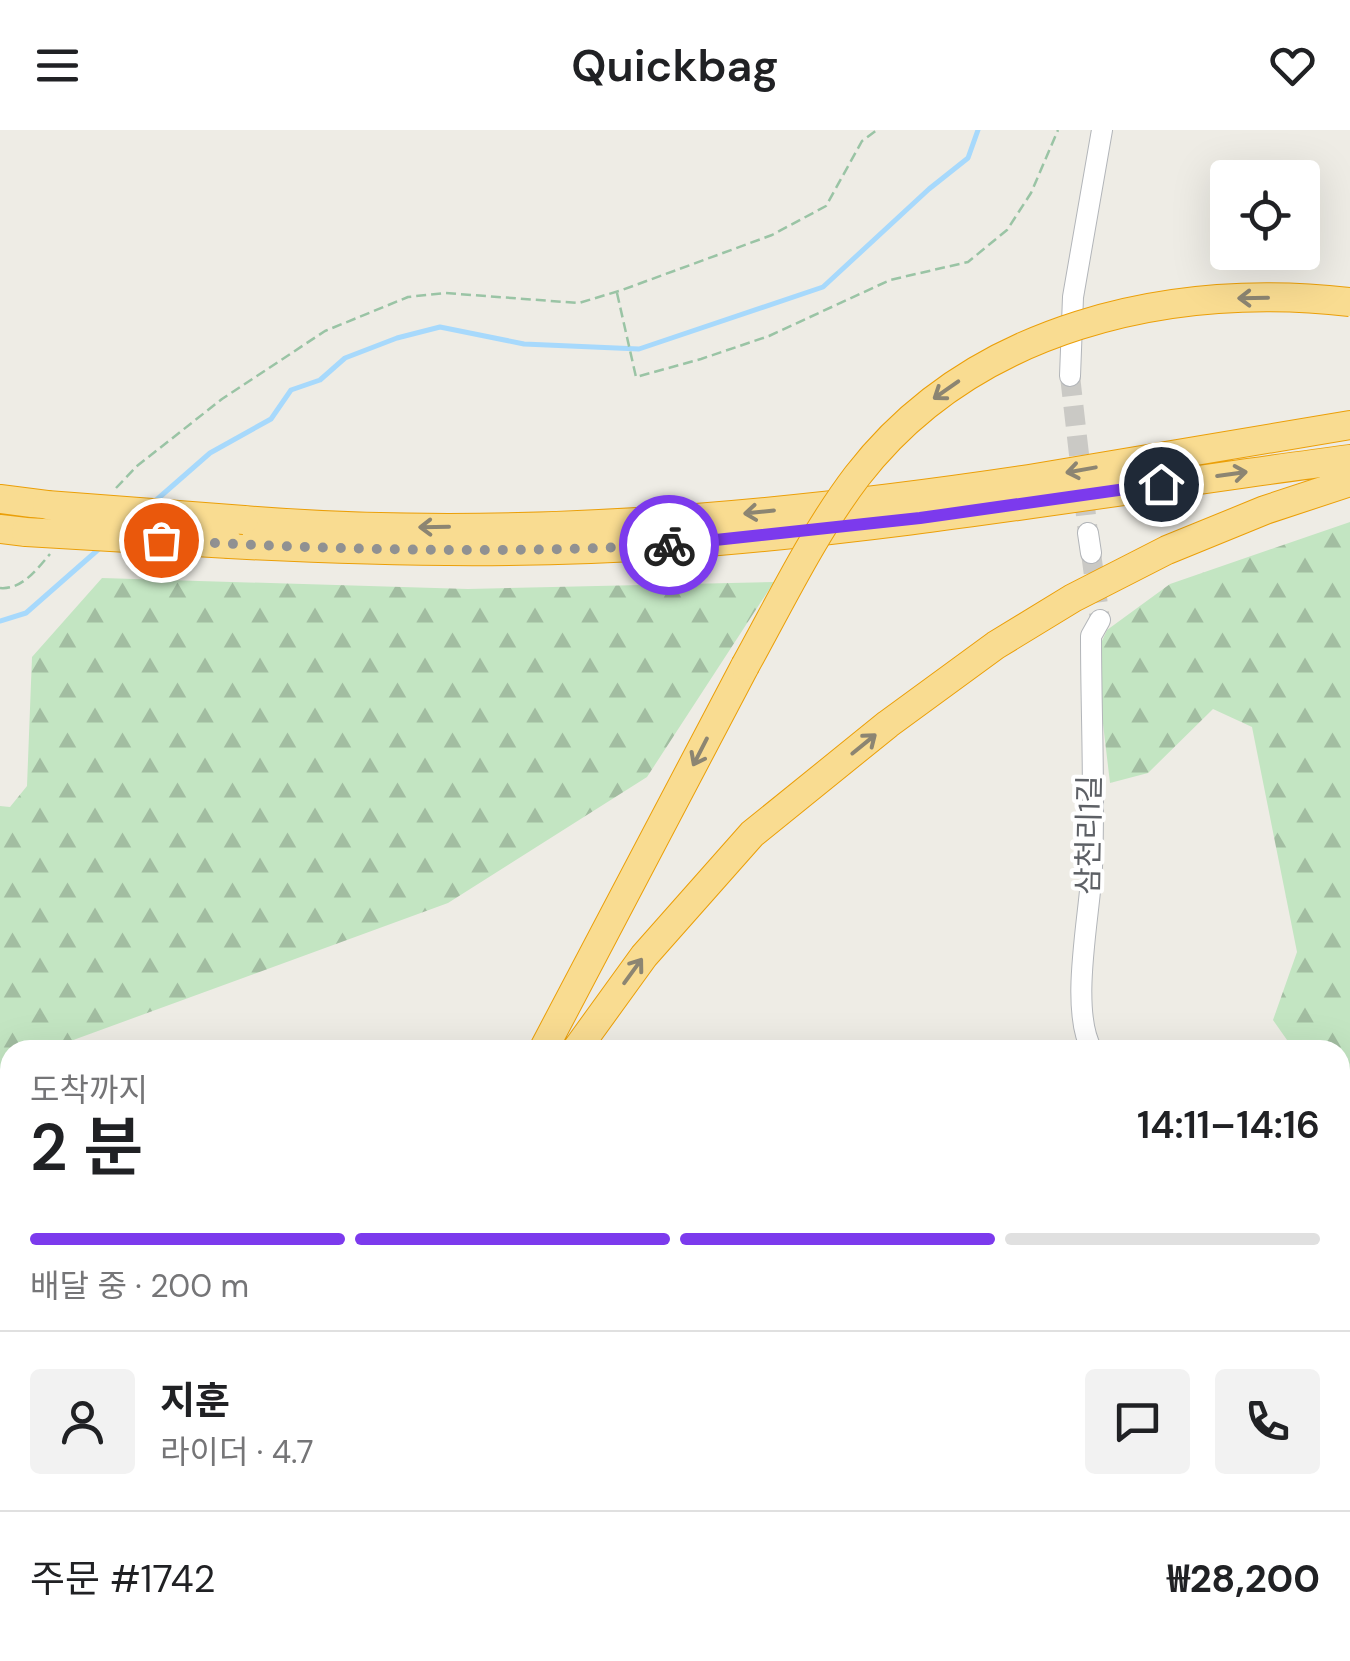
<!DOCTYPE html>
<html lang="ko">
<meta charset="utf-8">
<style>
:root{--surface:#fff;--page:#f2f2f2;--text:#202124;--muted:#757577;--line:#e0e0e0;--accent:#7c3aed}
body{margin:0;font-family:"DM Sans","Noto Sans KR",sans-serif;background:var(--page);color:var(--text);height:100vh;display:flex;flex-direction:column;font-size:38px;white-space:nowrap}
*{box-sizing:border-box;margin:0}
p{font-size:32px;color:var(--muted)}
.icon{flex:none;width:55px;height:55px;fill:none;stroke:currentColor;stroke-width:2;stroke-linecap:round;stroke-linejoin:round}
.map{position:relative;flex:1;overflow:hidden}
.panel{position:absolute;left:0px;top:910px;width:1350px;height:622px;display:flex;flex-direction:column;background:var(--surface);border-radius:30px 30px 0 0;box-shadow:0 10px 40px #0002}
.panel>*{flex:none}
.fabs{position:absolute;left:1210px;top:30px;display:grid;gap:20px}
.fabs a{display:grid;place-items:center;width:110px;height:110px;border-radius:10px;background:var(--surface);box-shadow:0 10px 40px #0002;font-size:50px}
.pin{position:absolute;display:grid;place-items:center;width:85px;height:85px;color:#fff;margin:-42px;border:5px solid #fff;border-radius:50%;box-shadow:0 2px 10px #0007}
.courier{position:absolute;display:grid;place-items:center;width:100px;height:100px;margin:-50px;border:8px solid #7c3aed;border-radius:50%;background:#fff;color:#222;box-shadow:0 2px 12px #0007}
.summary em{font-style:normal;font-weight:600}
.summary div{display:flex;flex-direction:column-reverse}
.summary{display:flex;align-items:center;justify-content:space-between;height:170px;padding:0 30px}
h1{font-size:65px;font-weight:600;line-height:75px}
.bar{display:grid;grid-template-columns:repeat(4,1fr);gap:15px 10px;align-content:center;height:120px;padding:0 30px}
.bar i{height:12px;border-radius:8px;background:var(--line)}
.bar .selected{background:var(--accent)}
.bar p{grid-column:span 4}
.line{display:flex;align-items:center;gap:25px;padding:0 30px;border-top:2px solid var(--line)}
.line div{flex:1}
.round{display:grid;place-items:center;flex:none;width:105px;height:105px;border-radius:10px;background:var(--page)}
header{display:flex;justify-content:space-between;align-items:center;height:130px;padding:0 30px;background:var(--surface);font-size:45px;font-weight:600}
.map>svg:first-child{display:block}
.forest{fill:url(#forest-firs)}
.lines{fill:none;stroke-linecap:round;stroke-linejoin:round}
.stream{stroke:#a7d9fc;stroke-width:5}
.minor-tunnel{stroke:#cac9c5;stroke-width:20;stroke-dasharray:20 10;stroke-linecap:butt}
.minor-casing{stroke:#b2b5b9;stroke-width:22}
.highway-casing{stroke:#eb9f08;stroke-width:30}
.path{stroke:#9ac4a5;stroke-width:2.5;stroke-dasharray:10 5;stroke-linecap:butt}
.minor{stroke:#fff;stroke-width:20}
.highway{stroke:#f9dc91;stroke-width:28}
.highway-bridge-casing{stroke:#eb9f08;stroke-width:30;stroke-linecap:butt}
.highway-bridge{stroke:#f9dc91;stroke-width:28}
.oneway{stroke:#8c8572}
.done{stroke:#909192;stroke-width:10;stroke-dasharray:0 18}
.route{stroke:#7c3aed;stroke-width:12}
.labels{text-anchor:middle;stroke-width:8;stroke-linejoin:round;paint-order:stroke}
.street-label{font-size:30px;fill:#5d6065;stroke:#fff}
</style>
<header><svg class="icon" aria-label="menu" viewBox="0 0 24 24"><path d="M4 6h16M4 12h16M4 18h16"/></svg>Quickbag<svg class="icon" aria-label="heart" viewBox="0 0 24 24"><path d="M12 20l-8-8c-3-5 5-10 8-4 3-6 11-1 8 4z"/></svg></header>
<div class="map">
<svg width="1350" height="1531" viewBox="0 0 1350 1531">
<defs>
<pattern id="forest-firs" width="22" height="20" patternUnits="userSpaceOnUse" patternTransform="scale(2.5)"><rect width="22" height="20" fill="#c3e5c2"/><path d="M5 1l3.5 6h-7zM16 11l3.5 6h-7z" fill="#a2bda1"/></pattern>
</defs>
<rect width="100%" height="100%" fill="#eeece5"/>
<path class="forest" d="M1350 392V975L1340 981V920H1294L1273 890 1297 822 1252 597 1213 579 1148 643 1110 653 1095 526 1107 500 1170 454Z
M102 448 468 459 774 452 647 647 448 773 46 920H10V933L5 936 10 959V1132L0 1131V676L10 677 27 656 32 527Z"/>
<g class="lines">
<path class="stream" d="M154 372 210 323 271 289 291 260 320 250 345 228 397 208 440 197 524 214 639 219 823 157 929 59 968 28 978 0
M0 491 26 483 100 418"/>
<path class="minor-tunnel" d="M1070 246 1088 403
M1091 423 1100 490
M179 1522 185 1531"/>
<g class="minor-casing">
<path id="minor" d="M1070 246 1073 167 1102 0
M1088 403 1091 423
M1092 920C1069 879 1090 785 1092 737 1095 661 1091 583 1091 506L1100 490
M6 1383V1367L10 1360
M0 1518H10
M76 1522 91 1526 134 1522
M480 1522 481 1526
M1148 1531 1154 1522
M1219 1531 1220 1522"/>
</g>
<g class="highway-casing">
<path id="highway" d="M0 369 47 375
M244 390C505 411 770 388 1029 349 1136 332 1243 312 1350 295
M0 399 26 402
M229 414C375 422 522 425 668 415 896 399 1123 359 1350 329
M543 920 745 536
M576 920 644 826 752 704 888 594 996 515 1073 468 1167 420 1265 380 1350 352
M211 1531 216 1522"/>
</g>
<path class="path" d="M617 163 636 247 701 229 769 206 890 150 968 132 1007 100 1031 63 1058 0
M116 358 137 336 222 269 325 201 408 167 445 163 579 173 622 160 772 105 826 76 862 11 877 0
M0 458C22 460 37 439 50 424
M1340 1294 1350 1290"/>
<use href="#minor" class="minor"/>
<use href="#highway" class="highway"/>
<g class="highway-bridge-casing">
<path id="highway-bridge" d="M47 375 244 390
M26 402 229 414
M745 536C780 473 813 404 857 346 973 196 1169 152 1350 172"/>
</g>
<use href="#highway-bridge" class="highway-bridge"/>
</g>
<defs><path id="oneway-shaft" d="M-6 0H5M1.5-3L5.5 0L1.5 3" fill="none" stroke-width="1.6" stroke-linecap="round" stroke-linejoin="round" transform="scale(2.5)"/></defs>
<g class="oneway">
<use href="#oneway-shaft" transform="translate(1253 168) rotate(179)"/>
<use href="#oneway-shaft" transform="translate(946 260) rotate(145)"/>
<use href="#oneway-shaft" transform="translate(1081 340) rotate(170)"/>
<use href="#oneway-shaft" transform="translate(1232 344) rotate(-8)"/>
<use href="#oneway-shaft" transform="translate(759 382) rotate(174)"/>
<use href="#oneway-shaft" transform="translate(434 397) rotate(179)"/>
<use href="#oneway-shaft" transform="translate(864 614) rotate(-39)"/>
<use href="#oneway-shaft" transform="translate(700 622) rotate(117)"/>
<use href="#oneway-shaft" transform="translate(633 841) rotate(-54)"/>
</g>
<g class="lines">
<path class="done" d="M161 410C330 420 499 424 669 415"/>
<path class="route" d="M669 415 920 388 1161 354"/>
</g>
<g class="labels">
<g class="street-label">
<text transform="translate(1089 705) rotate(-89)" y="10">삼천리1길</text>
</g>
</g>
</svg>
<div class="fabs">
<a><svg class="icon" aria-label="locate" viewBox="0 0 24 24"><circle cx="12" cy="12" r="6"/><path d="M12 2v4M12 18v4M2 12h4M18 12h4"/></svg></a>
</div>
<div class="pin" style="left:161px;top:410px;background:#ea580c"><svg class="icon" aria-label="bag" viewBox="0 0 24 24"><path d="M5 8h14l-1 12H6zM9 8a3 3 0 0 1 6 0"/></svg></div>
<div class="pin" style="left:1161px;top:354px;background:#1f2937"><svg class="icon" aria-label="home" viewBox="0 0 24 24"><path d="M3 11l9-7 9 7M6 9v11h12V9"/></svg></div>
<div class="courier" style="left:669px;top:415px"><svg class="icon" aria-label="bike" viewBox="0 0 24 24"><circle cx="6" cy="16" r="4"/><circle cx="18" cy="16" r="4"/><path d="M6 16l4-8h5l3 8M10 8l3 8H6M13 5h3"/></svg></div>
<section class="panel">
<div class="summary"><div><h1>2 분</h1><p>도착까지</p></div><em>14:11–14:16</em></div>
<div class="bar"><i class="selected"></i><i class="selected"></i><i class="selected"></i><i></i><p>배달 중 · 200 m</p></div>
<div class="line" style="height:180px"><a class="round"><svg class="icon" aria-label="person" viewBox="0 0 24 24"><circle cx="12" cy="8" r="4"/><path d="M4 21q1-7 8-7t8 7"/></svg></a><div><b>지훈</b><p>라이더 · 4.7</p></div><a class="round"><svg class="icon" aria-label="chat" viewBox="0 0 24 24"><path d="M4 5h16v11H9l-5 4z"/></svg></a><a class="round"><svg class="icon" aria-label="phone" viewBox="0 0 24 24"><path d="M5 4h4l2 5-3 2q2 4 5 5l2-3 5 2v4C11 20 4 13 5 4z"/></svg></a></div>
<div class="line" style="height:130px"><div>주문 #1742</div><b>₩28,200</b></div>
</section>
</div>
